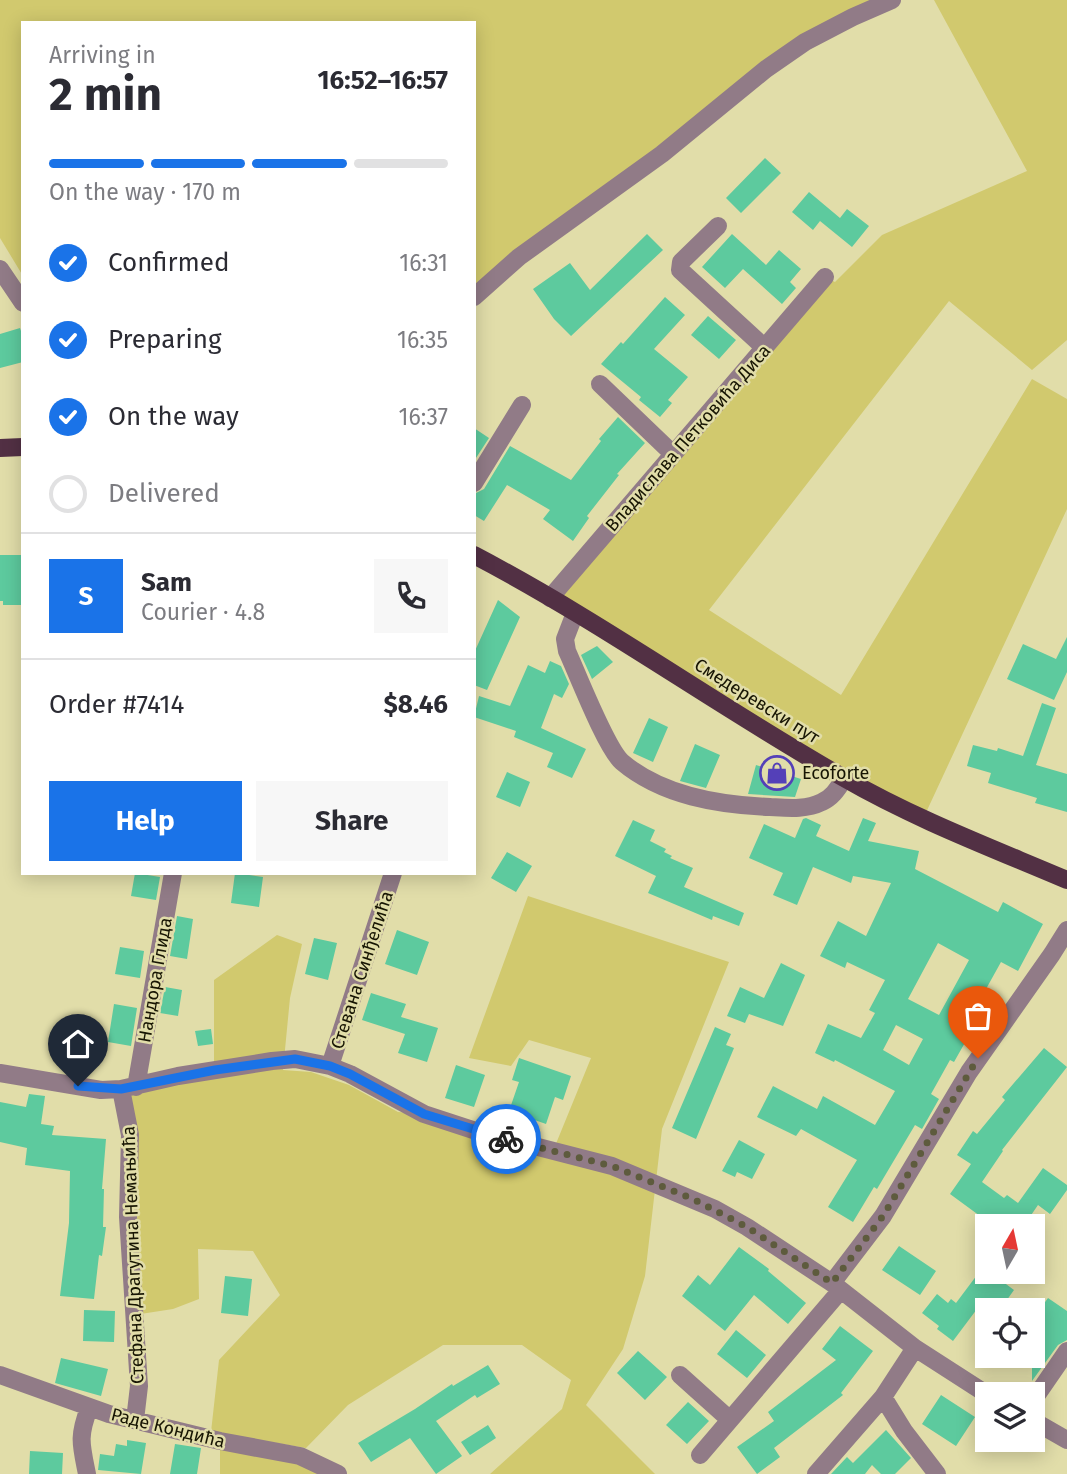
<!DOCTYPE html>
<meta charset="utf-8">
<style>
:root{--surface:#fff;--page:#f7f7f7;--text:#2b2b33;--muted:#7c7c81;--line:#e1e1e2;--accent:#1a73e8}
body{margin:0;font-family:"Fira Sans",sans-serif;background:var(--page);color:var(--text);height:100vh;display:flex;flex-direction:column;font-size:26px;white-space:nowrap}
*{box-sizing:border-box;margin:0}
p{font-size:23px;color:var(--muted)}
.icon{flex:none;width:38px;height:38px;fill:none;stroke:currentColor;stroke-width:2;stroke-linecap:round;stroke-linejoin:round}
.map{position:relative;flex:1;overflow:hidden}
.panel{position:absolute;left:21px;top:21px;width:455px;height:854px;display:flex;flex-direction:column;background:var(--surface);border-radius:0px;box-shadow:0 4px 18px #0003}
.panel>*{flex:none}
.needle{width:46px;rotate:9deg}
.controls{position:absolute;left:975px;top:1214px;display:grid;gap:14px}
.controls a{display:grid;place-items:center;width:70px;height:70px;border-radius:0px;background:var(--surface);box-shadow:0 4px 18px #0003;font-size:35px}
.pin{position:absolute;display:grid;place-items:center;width:60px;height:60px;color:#fff;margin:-72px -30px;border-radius:50% 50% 50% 0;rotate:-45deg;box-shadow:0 0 7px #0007}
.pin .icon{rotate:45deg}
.courier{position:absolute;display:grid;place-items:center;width:70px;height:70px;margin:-35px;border:5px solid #1a73e8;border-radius:50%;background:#fff;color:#222;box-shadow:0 2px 9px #0007}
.headline em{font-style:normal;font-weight:700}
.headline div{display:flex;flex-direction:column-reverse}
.headline{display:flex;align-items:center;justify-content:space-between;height:119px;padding:0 28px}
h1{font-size:46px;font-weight:700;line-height:52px}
.bar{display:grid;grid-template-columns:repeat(4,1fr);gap:10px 7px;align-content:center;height:84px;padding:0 28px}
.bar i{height:9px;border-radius:5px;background:var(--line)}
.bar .active{background:var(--accent)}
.bar p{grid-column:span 4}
.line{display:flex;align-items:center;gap:18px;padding:0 28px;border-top:2px solid var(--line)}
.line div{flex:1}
.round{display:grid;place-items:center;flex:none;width:74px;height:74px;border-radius:0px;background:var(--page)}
ol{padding:0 28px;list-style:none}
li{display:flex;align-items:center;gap:21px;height:77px}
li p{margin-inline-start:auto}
li .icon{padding:7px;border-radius:50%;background:var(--accent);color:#fff;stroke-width:4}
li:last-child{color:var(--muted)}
li i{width:38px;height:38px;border:4px solid var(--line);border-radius:50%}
.button{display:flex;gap:14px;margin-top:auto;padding:14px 28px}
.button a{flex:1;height:80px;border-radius:0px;background:var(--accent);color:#fff;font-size:28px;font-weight:700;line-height:80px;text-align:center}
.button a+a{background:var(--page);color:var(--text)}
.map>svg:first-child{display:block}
.green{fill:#d1c96e}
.building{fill:#5dca9e;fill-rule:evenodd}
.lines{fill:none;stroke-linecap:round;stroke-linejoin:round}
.minor{stroke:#917b87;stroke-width:18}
.major{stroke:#523044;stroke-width:18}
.done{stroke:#5e5b3d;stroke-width:7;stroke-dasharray:0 12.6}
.route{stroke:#1a73e8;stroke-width:9}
.labels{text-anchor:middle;stroke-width:5;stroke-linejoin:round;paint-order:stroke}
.street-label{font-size:18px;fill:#171503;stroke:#e1dda9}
.poi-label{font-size:18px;fill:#171503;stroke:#e1dda9;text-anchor:start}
</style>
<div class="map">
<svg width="1067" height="1474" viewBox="0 0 1067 1474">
<rect width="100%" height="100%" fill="#e1dda9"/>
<path class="green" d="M0 0H892L766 69 474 304V23H23V276L0 238Z
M934 0H1067V340L1032 370 949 301 709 610 841 695 1032 379 1067 399V509L923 819 550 598 825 277 835 282 882 235 1027 171Z
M528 896 729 962 662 1129 645 1276 623 1349 586 1405 655 1474H490L562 1409 571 1380 522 1345H443L348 1405 306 1448 211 1432 219 1360 280 1295 253 1251 198 1249 199 1299 173 1309 134 1315 121 1089 214 1070V980L277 935 302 944 290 998 283 1070 311 1072 349 1085 398 1112 424 1114 553 1151 591 1058 529 1040 511 1066 469 1058Z
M220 1441 336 1474H220Z"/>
<path class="building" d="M765 158 781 173 741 213 726 198Z
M809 192 840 218 847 209 869 226 852 247 820 221 813 230 792 212Z
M647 234 663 250 571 336 554 319 533 289 570 263 590 290Z
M732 234 766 265 779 250 801 269 790 282 796 288 782 304 743 269 725 288 702 267Z
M665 297 685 315 654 349 688 377 668 400 672 403 660 417 639 400 641 397 601 364 621 342 623 344Z
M708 316 736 340 719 359 691 335Z
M20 328 23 337V362L0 368V334Z
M618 417 645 443 617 474 619 475 587 516 589 518 573 541 543 519 550 510 507 485 484 521 474 515V494L484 489 510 446 571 480 601 441 599 439Z
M474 428 489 438 474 461Z
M0 555H23V605H3V601H0Z
M498 600 520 617 487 690 474 685V653Z
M1067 637V672L1054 700 1007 679 1023 644 1056 659Z
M597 646 613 662 592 679 581 655Z
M550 661 561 666 569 684 562 698 554 694 541 728 586 749 572 778 547 767 553 753 514 737 516 731 474 717 479 696 510 706 528 665 545 673Z
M1042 703 1056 708 1036 765 1067 774V812L1035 803 1037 798 988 783 991 773 967 766 973 745 997 751 998 748 1023 756Z
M649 718 668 727 653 762 633 753Z
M695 744 720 755 706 788 680 781Z
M756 765 801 779 795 797 748 794Z
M507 772 530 782 520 807 496 797Z
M806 818 821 825 816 836 849 851 863 818 876 823 868 841 919 851 915 869 998 912 1003 902 1043 924 1018 971 1001 962 986 989 993 993 954 1062 950 1060 931 1094 939 1099 922 1129 915 1125 877 1189 874 1187 853 1222 828 1207 857 1160 801 1129 796 1136 757 1117 773 1086 817 1109 823 1096 875 1125 895 1091 835 1060 834 1062 815 1053 828 1024 861 1038 875 1013 869 1010 885 980 847 962 845 968 820 956 838 921 866 936 891 883 853 876 851 883 813 867 797 905 773 895 783 873 749 858 764 824 795 838 803 819ZM938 943 969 960 939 1015 908 999ZM896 1025 923 1039 909 1065 883 1050Z
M633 820 655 830 650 841 666 849 664 852 672 856 670 858 693 868 684 887 744 913 739 926 713 916 712 920 648 893 656 876 615 856Z
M507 852 532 866 516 892 491 878Z
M135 873 160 877 156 900 131 896Z
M235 873 263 877 259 907 231 903Z
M177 916 193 919 187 959 170 956Z
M397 930 429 942 417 975 385 964Z
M314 938 337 943 328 980 305 974Z
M120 947 144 951 140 978 115 974Z
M781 963 805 975 783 1026 749 1014 745 1023 727 1016 740 987 764 998Z
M165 987 182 990 178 1016 160 1013Z
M371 993 406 1004 401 1017 438 1028 427 1062 398 1053 405 1034 362 1020Z
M114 1004 137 1008 131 1046 108 1042Z
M715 1027 731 1034 726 1045 734 1048 696 1139 672 1128Z
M211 1029 213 1044 198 1046 195 1031Z
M1044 1048 1067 1067 1002 1150 1003 1151 982 1182 1004 1198 1007 1195 1018 1203 1043 1168 1067 1185V1190L1050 1214 1038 1205 1023 1227H995L950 1194 971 1164 957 1155 973 1131 977 1134 1005 1100 1002 1097Z
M519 1058 571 1076 563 1100 555 1097 546 1124 509 1111 519 1082 512 1080Z
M456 1065 485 1075 474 1107 445 1098Z
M29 1094 45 1096 41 1124 54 1126 52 1135 106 1139 102 1189H104L103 1227H106L102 1256 99 1255 94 1299 60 1296 69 1223 70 1171 25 1165 27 1148 0 1142V1102L26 1107Z
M739 1140 765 1154 752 1179 737 1172 735 1177 722 1171Z
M899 1246 936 1271 920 1295 882 1270Z
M739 1247 769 1269 768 1271 806 1303 788 1324 754 1295 725 1331 682 1296 698 1275 710 1285Z
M983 1267 1014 1290 999 1311H989L980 1305 953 1341 937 1329 939 1326 922 1313 937 1294 948 1303 951 1299 956 1303Z
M225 1276 252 1279 248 1316 221 1313Z
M1048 1298 1067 1311V1340L1058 1345 1032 1381V1320Z
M84 1310 115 1311 114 1342 83 1341Z
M840 1326 873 1351 841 1393 843 1395 774 1448 780 1457 757 1474 737 1447 774 1421 768 1412 836 1360 822 1349Z
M736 1330 766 1355 747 1378 717 1354Z
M638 1351 667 1377 645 1400 617 1373Z
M61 1358 108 1369 101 1396 55 1383Z
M488 1365 500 1384 477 1398 475 1395 436 1421 462 1456 436 1474 410 1438 371 1462 358 1443 415 1409 452 1384 453 1386Z
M941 1395 975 1417 956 1446 922 1424Z
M688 1402 709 1421 687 1444 666 1425Z
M488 1425 496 1438 470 1455 461 1442Z
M886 1430 911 1458 895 1474H881L872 1465 865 1474H831L847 1457 853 1463Z
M127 1440 146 1443 141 1474 98 1470 100 1454 114 1456 116 1444 127 1446Z
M175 1444 201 1448 197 1474H170Z
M30 1451 63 1453 62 1474H29Z"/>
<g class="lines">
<path class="minor" d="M718 226 681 262 680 270 765 348
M0 269 23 303
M474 297 519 257 662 154 766 69 805 42 853 17 892 0
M600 384 673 454
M474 483 522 405
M550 598 825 277
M575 613 565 639 567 651C578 675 606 748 622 762 662 796 719 805 770 807 788 808 806 810 822 802 833 797 838 788 844 779
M330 1066 393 873
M0 1073 101 1090 121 1089 178 1076 272 1061 295 1059 330 1066 350 1074 424 1114 476 1131 612 1166 715 1209 747 1227 832 1283 915 1348 988 1395
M136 1087 173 873
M121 1089 130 1135 128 1217 139 1386 135 1420
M832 1283 883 1216 969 1072 1052 954 1067 930
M0 1375 109 1414 220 1441 300 1456 338 1474
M680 1375 729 1419
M883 1397 904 1431 937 1474
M1032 1402 1067 1351
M1032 1420 1067 1440
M700 1455 841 1290
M87 1474C81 1444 78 1437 89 1408
M816 1474 883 1397 915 1348"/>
<path class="major" d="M0 448 23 447
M474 555C602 622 719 707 844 778 915 819 992 848 1067 880"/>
</g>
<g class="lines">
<path class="done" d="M506 1139 612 1166 693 1199 747 1227 832 1283 883 1216 978 1058"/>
<path class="route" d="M78 1086 121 1089 215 1070 295 1059 330 1066 350 1074 424 1114 506 1139"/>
</g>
<defs>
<g id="shop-ring" transform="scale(1.75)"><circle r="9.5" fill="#e1dda9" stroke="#5440b8" stroke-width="1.5"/><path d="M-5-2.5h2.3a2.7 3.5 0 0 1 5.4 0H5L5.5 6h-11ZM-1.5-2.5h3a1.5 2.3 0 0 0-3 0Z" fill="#5440b8"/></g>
</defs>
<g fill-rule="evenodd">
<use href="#shop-ring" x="777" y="773"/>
</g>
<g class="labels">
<g class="street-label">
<text transform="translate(688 438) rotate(-49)" y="6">Владислава Петковића Диса</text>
<text transform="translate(757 701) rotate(32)" y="6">Смедеревски пут</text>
<text transform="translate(362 970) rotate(-72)" y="6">Стевана Синђелића</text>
<text transform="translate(155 980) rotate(-80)" y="6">Нандора Глида</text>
<text transform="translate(133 1255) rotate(-92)" y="6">Стефана Драгутина Немањића</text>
<text transform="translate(168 1428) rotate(14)" y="6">Раде Кондића</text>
</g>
<g class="poi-label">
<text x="802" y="779">Ecoforte</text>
</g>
</g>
</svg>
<div class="controls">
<a><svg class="needle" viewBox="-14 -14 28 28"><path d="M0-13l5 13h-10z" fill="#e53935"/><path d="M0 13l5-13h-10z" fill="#7c7c81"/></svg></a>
<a><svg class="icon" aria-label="locate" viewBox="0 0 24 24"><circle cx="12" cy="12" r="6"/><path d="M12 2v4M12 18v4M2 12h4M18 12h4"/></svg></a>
<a><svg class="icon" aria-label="layers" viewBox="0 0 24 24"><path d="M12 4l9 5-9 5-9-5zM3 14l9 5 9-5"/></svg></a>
</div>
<div class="pin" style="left:978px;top:1058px;background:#ea580c"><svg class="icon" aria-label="bag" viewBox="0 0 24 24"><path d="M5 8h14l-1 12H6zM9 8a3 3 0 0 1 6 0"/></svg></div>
<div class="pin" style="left:78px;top:1086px;background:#1f2937"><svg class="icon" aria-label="home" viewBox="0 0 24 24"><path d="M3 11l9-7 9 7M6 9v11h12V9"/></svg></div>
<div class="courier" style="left:506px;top:1139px"><svg class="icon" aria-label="bike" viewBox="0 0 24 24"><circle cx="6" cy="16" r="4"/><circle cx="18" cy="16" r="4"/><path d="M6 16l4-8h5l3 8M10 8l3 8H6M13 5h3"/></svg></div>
<section class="panel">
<div class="headline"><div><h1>2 min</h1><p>Arriving in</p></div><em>16:52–16:57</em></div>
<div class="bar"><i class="active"></i><i class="active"></i><i class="active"></i><i></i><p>On the way · 170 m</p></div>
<ol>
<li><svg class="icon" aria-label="check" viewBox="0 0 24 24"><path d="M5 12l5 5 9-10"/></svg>Confirmed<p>16:31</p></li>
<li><svg class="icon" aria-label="check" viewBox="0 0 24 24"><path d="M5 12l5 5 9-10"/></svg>Preparing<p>16:35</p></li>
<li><svg class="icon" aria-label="check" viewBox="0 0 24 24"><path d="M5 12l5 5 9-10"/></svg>On the way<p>16:37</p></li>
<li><i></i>Delivered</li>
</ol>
<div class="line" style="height:126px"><b class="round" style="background:var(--accent);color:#fff">S</b><div><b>Sam</b><p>Courier · 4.8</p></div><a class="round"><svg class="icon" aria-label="phone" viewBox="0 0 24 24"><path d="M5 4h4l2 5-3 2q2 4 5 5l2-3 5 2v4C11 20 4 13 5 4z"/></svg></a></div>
<div class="line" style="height:91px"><div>Order #7414</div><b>$8.46</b></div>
<div class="button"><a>Help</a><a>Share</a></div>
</section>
</div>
